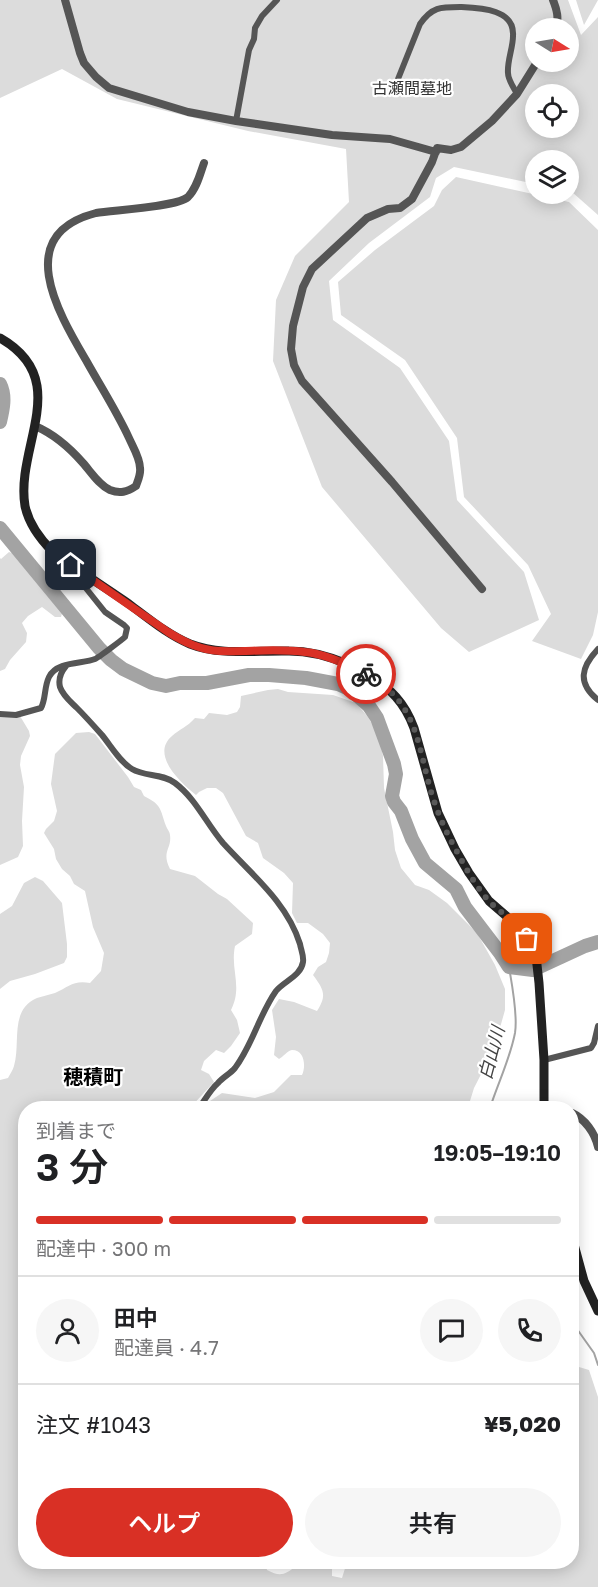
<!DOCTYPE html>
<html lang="ja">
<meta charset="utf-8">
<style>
:root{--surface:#fff;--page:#f6f6f6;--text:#202124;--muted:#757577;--line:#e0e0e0;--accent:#d93025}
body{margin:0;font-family:"Golos Text","Noto Sans JP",sans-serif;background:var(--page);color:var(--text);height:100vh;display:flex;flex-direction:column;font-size:22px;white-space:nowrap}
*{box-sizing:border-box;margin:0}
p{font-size:20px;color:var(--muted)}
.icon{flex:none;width:33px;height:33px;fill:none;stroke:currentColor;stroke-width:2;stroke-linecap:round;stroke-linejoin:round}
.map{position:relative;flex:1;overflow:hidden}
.sheet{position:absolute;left:18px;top:1101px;width:561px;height:468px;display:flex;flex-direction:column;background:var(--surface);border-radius:24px;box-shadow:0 3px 15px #0003}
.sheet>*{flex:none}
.needle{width:39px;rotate:101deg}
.tools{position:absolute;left:525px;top:18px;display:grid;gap:12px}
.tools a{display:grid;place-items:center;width:54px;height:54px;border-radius:50%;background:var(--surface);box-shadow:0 3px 15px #0003;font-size:30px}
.pin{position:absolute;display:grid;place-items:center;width:51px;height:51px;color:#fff;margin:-26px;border-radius:12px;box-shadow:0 3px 9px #0006}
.courier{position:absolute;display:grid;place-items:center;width:60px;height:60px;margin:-30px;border:4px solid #d93025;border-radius:50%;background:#fff;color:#222;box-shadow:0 2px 8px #0007}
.headline em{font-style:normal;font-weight:600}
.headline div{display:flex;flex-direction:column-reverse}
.headline{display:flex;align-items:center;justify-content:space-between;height:102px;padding:0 18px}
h1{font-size:39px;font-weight:600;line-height:45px}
.bar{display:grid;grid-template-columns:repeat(4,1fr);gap:9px 6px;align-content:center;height:72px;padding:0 18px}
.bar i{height:8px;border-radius:4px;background:var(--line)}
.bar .on{background:var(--accent)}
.bar p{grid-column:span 4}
.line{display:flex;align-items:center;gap:15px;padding:0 18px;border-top:2px solid var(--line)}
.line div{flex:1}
.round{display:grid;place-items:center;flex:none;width:63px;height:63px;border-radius:32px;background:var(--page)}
.action{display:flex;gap:12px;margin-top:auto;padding:12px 18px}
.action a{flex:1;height:69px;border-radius:36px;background:var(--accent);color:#fff;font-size:24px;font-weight:600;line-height:69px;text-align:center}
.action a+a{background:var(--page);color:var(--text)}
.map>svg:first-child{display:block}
.green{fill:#dcdcdc;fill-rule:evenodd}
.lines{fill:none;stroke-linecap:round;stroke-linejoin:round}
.stream{stroke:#a3a3a3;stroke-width:2}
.river{stroke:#a3a3a3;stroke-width:14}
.minor{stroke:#555;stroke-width:6}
.tertiary{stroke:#555;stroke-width:8}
.secondary{stroke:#222;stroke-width:9}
.done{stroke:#595959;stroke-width:6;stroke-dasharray:0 10.8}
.route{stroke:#d93025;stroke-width:8}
.labels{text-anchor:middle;stroke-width:4.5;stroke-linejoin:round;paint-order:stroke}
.park-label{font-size:16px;fill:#333;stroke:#fff}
.water-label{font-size:18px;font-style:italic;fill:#444;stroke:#fff}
.quarter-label{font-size:20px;font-weight:bold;fill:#000;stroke:#fff}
</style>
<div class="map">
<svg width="598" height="1587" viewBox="0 0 598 1587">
<rect width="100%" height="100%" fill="#fff"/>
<path class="green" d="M0 0H568L581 35 598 17V215L572 192 569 191 568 160H536L535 184 454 167 436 178 430 197 369 243 329 281 333 320 400 368 449 441 457 500 524 572 539 620 469 652 441 628 322 487 273 361 276 300 295 256 349 202 346 149 248 131 117 99 62 69 0 98ZM536 28H568V62H536ZM536 94H568V128H536Z
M576 0H598L584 25Z
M456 177 569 202 598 230V612L593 635 581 659 532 641 551 614 528 565 464 497 457 438 405 360 341 315 338 282 375 250 434 206 442 190Z
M9 552 19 556 63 610 61 617H55L42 607 28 616 22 623 27 633 26 642 10 660 5 669 0 671V558L1 559Z
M278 689 288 692 333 695 356 703 368 717 379 736 383 756 384 788 393 832 395 850 401 868 415 885 429 890 447 903 477 933 495 965 505 989V1010L494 1049 474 1088 470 1101 460 1103 448 1108H208L210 1101 222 1093 255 1098 274 1092 291 1075H302C306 1067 305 1050 292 1050 287 1051 283 1057 279 1059L274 1055 276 1037 272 1010 279 999 294 1002 317 1011C327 995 324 990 313 975L318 967 326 962 329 953 330 943 323 934 308 923H297L292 913 293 883 284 873 263 858 258 843 246 836 223 793 216 788H207L199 792 196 795C181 783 150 755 172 736 180 729 187 727 195 718L204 719 209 713 227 715 237 712 240 707 241 696 268 690Z
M0 716H20L29 731 30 736 21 756 20 765 24 787 22 821 23 846 18 857 0 865Z
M89 732 95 734 128 777 134 787 141 790 144 796C162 805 160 809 166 826 167 829 170 832 170 835 172 849 161 851 170 869L195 876 218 894 227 899 253 923 252 934 235 946C230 970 243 986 231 1010L237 1020 240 1033 231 1046 224 1053 216 1050 204 1061 201 1070 209 1074 214 1082 190 1108H26V1562H269L266 1564 267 1570C280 1577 285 1575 296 1566L295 1562H327L332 1567V1576L342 1578 347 1562H572V1373L579 1367 589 1370 598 1397V1587H0V1080L8 1078C10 1074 13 1070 14 1066 21 1043 9 1010 37 998 43 996 49 995 55 993 69 987 73 980 90 983L101 971 104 953 93 927 85 891 74 884 70 876 62 869 56 859 54 849 44 833 46 829 54 821 57 811 51 784 55 754 76 733Z
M35 877 43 881 62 903 67 944V957L64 963 35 974 10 981 0 989V914L12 906 24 883Z"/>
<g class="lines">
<path class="stream" d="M490 1108C498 1083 510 1059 515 1033 518 1015 512 985 509 967
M572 1322 594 1353 598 1365"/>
<path class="river" d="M0 384C6 396 3 409 0 422
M0 528 99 648 111 660 123 669 152 683 166 686 180 683H207L249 675H269L306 678 338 684 351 690 369 706 377 718 394 764 396 774 392 796 394 802 401 811 412 839 425 863 456 889 465 907 500 953 509 967 533 970 585 946 598 942"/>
<path class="minor" d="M394 89 420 24C432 7 440 7 460 7 480 8 515 9 513 36 513 48 507 61 508 73 508 80 514 88 517 94
M236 121 249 50 254 39 255 28 262 16 277 0
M598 649C581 667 577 683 598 700
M66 666C61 672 58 679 60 687 63 696 71 702 77 708 86 717 94 726 102 735 111 746 120 762 132 769 145 777 162 773 175 783 196 799 206 823 223 843 251 874 287 902 300 944 301 950 304 956 303 962 301 976 284 981 276 991 259 1015 253 1044 235 1068 230 1074 223 1077 218 1083 210 1090 205 1100 199 1108
M0 714 16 715 41 708C46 699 44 687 49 677 57 661 83 664 95 659 98 658 123 639 125 637L127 628 124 625 105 612 85 587 69 574 71 565
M544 1060 591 1048 594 1043 598 1026"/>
<path class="tertiary" d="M65 0 80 53 84 63 96 77 109 88 188 112 236 121 332 135 390 139 436 152
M553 0C557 10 559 18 556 28
M35 426C54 434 69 447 83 463 91 472 99 485 110 490 120 494 127 492 136 486 138 480 141 474 140 468 140 458 133 447 129 438 117 412 101 387 87 362 59 314 11 235 96 213 115 210 177 207 188 197 197 188 200 174 204 163
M482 589 392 482 302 381 294 365 291 349 293 326 303 287 312 269 367 218 388 209 400 208 412 199 432 162 437 148 451 150 461 147 492 121 517 94 537 62
M545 1104 558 1108
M572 1113C585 1119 595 1133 598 1147"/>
<path class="secondary" d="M0 338C74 380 15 446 25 506 29 525 40 539 53 552 78 570 104 587 129 604 148 618 168 635 190 644 221 656 256 650 289 651 325 651 372 670 396 697 404 706 410 717 414 728L438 813 455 849 469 873 489 901 511 920 527 939 536 956 539 983 544 1060V1108
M572 1237 584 1281 598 1311"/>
</g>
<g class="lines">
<path class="done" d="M366 674C419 703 417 745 432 795 438 814 446 832 456 850 465 867 475 885 488 900 494 907 502 912 509 919 516 925 521 932 527 939"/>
<path class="route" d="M71 565 168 632C184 642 200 650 220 651 248 652 277 648 305 652 326 654 347 664 366 674"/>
</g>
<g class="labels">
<g class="park-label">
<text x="412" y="94">古瀬間墓地</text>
</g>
<g class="water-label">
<text transform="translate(492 1053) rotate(-75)" y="6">白山川</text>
</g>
<g class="quarter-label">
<text x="93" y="1084">穂積町</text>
</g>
</g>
</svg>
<div class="tools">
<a><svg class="needle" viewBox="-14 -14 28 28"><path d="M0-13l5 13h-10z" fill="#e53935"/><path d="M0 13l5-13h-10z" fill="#757577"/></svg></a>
<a><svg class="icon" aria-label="locate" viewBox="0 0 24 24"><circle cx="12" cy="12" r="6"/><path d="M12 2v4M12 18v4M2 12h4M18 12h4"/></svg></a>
<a><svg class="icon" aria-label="layers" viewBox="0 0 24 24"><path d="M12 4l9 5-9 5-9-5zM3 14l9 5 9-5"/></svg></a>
</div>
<div class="pin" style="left:527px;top:939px;background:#ea580c"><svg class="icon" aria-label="bag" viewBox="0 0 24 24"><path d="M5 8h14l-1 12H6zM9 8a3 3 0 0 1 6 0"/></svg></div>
<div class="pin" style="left:71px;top:565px;background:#1f2937"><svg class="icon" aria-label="home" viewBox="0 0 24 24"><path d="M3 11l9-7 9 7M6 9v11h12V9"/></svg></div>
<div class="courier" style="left:366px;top:674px"><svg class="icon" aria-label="bike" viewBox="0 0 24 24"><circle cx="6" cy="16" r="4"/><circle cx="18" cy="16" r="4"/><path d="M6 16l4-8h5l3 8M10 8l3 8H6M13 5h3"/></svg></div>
<section class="sheet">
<div class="headline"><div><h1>3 分</h1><p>到着まで</p></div><em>19:05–19:10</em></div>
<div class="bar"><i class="on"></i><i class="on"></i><i class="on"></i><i></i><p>配達中 · 300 m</p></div>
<div class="line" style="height:108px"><a class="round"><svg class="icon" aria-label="person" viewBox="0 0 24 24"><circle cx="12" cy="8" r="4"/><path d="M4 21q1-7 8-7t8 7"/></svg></a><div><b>田中</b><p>配達員 · 4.7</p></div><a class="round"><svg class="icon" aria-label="chat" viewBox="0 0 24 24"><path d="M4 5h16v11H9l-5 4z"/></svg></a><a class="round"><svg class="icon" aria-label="phone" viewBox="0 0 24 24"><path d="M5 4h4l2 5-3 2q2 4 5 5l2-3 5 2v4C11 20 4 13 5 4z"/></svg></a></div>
<div class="line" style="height:78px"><div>注文 #1043</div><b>¥5,020</b></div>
<div class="action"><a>ヘルプ</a><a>共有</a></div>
</section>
</div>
